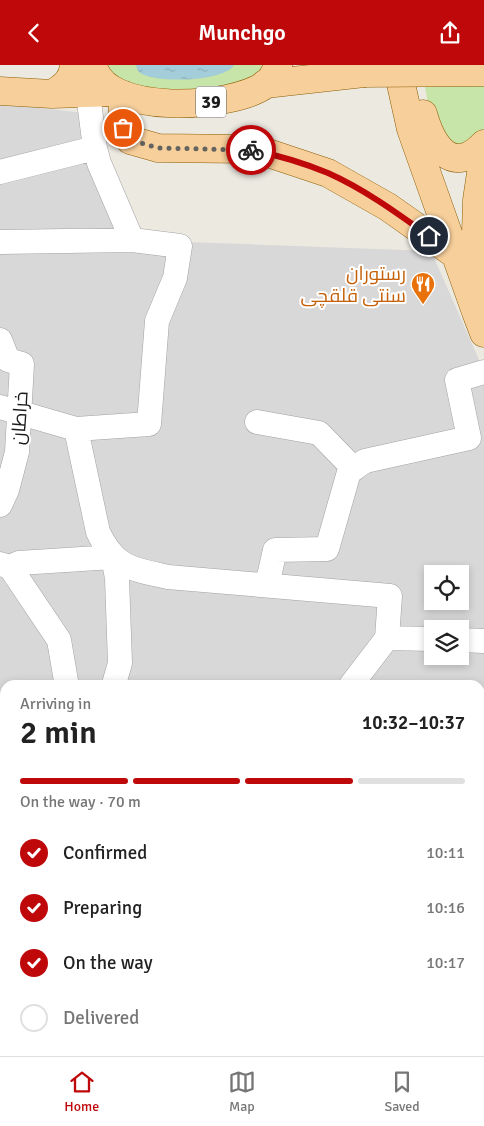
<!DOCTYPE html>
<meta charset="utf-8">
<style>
:root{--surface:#fff;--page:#f2f2f2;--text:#222;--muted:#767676;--line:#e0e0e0;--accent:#be080a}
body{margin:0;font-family:Signika,Cairo,sans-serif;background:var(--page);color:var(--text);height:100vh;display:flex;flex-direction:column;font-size:19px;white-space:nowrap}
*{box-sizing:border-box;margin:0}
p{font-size:16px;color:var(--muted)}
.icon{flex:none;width:28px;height:28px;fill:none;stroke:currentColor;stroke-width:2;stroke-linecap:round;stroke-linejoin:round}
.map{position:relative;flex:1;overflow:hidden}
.drawer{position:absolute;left:0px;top:615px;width:485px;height:376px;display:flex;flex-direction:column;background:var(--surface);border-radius:15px 15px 0 0;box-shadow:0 2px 8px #0003}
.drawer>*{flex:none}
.tools{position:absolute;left:424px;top:500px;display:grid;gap:10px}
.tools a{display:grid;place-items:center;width:45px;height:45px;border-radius:0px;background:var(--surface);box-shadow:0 2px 8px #0003;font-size:25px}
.pin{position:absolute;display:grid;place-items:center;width:42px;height:42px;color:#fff;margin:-21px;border:2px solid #fff;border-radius:50%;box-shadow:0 1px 5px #0007}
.courier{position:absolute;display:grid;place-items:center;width:50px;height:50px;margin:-25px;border:4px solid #be080a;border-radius:50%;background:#fff;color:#222;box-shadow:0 1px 6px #0007}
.headline em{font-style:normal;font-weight:600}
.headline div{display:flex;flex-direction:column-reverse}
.headline{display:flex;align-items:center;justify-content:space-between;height:85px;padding:0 20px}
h1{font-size:32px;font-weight:600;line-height:38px}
.bar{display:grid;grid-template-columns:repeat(4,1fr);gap:8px 5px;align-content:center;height:60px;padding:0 20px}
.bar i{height:6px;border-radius:4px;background:var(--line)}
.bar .active{background:var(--accent)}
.bar p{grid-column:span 4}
ol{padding:0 20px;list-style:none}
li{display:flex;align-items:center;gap:15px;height:55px}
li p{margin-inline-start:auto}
li .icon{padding:5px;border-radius:50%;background:var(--accent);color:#fff;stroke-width:4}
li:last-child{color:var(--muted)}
li i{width:28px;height:28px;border:2px solid var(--line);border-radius:50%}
header{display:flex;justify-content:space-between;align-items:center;height:65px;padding:0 20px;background:var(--accent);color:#fff;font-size:22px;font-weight:600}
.tab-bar{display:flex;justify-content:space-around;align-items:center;height:70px;border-top:1px solid var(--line);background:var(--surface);font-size:14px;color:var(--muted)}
.tab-bar a{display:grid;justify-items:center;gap:2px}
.tab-bar .active{color:var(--accent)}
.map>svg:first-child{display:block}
.residential{fill:#d9d8d8;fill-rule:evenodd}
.grass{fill:#c7e5a8}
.water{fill:url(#water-ripples)}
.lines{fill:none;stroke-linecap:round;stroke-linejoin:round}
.minor-casing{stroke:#a2a2a2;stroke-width:25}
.major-casing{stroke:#8c5f06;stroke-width:29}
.minor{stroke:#fff;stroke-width:24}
.major{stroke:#f7cf9b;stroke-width:28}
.major-bridge-casing{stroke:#8c5f06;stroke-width:29;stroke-linecap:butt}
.major-bridge{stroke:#f7cf9b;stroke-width:28}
.done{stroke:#646360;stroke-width:5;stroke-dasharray:0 9}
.route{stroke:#be080a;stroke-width:6}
.labels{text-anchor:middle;stroke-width:4;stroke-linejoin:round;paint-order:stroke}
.shield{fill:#fff;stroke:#5f5f5f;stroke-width:1}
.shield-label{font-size:18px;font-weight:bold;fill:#1b1b1b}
.food-label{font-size:19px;fill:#c56008;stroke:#fff;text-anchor:end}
.street-label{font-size:19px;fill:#1b1b1b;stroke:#fff}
</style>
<header><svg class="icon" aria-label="back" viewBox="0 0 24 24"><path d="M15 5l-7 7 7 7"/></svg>Munchgo<svg class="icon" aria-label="share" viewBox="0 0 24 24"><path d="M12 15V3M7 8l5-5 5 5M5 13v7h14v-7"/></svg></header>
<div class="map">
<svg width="484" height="991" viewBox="0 0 484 991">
<defs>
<pattern id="water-ripples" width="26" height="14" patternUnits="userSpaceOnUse" patternTransform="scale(1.25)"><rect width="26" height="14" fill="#a3cdd9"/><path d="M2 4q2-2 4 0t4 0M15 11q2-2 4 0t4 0" fill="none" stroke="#8cafba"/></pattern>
</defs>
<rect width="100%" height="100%" fill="#ece9e1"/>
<path class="residential" d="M0 38 84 48 133 175 431 186 484 306V991H0ZM432 509H460V536H432ZM432 564H460V591H432ZM5 620H480V986H5Z"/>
<path class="grass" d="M99 0H272L238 26H134Z
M421 0H484V63L481 71 451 83 429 44Z"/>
<path class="water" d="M136 0H234C224 17 158 18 142 9 138 7 137 4 136 0Z"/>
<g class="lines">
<g class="minor-casing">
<path id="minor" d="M0 107 95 83
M0 177 132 175
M0 275 8 295 22 299 17 387 7 425 0 440
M0 342 76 364 149 359 157 256 175 213 180 181 132 175 99 98 95 83 88 29
M257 357 319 368 354 404
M76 364 98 467C115 503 132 504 168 512L390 531 387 573 432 574
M0 499 10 502 19 498 113 492 117 513 120 598 114 619
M10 502 59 575 66 616
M267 520 275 485 327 484 349 407 365 396 469 373 457 315 484 307
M460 575 484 576
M351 620 387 573
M0 644H5
M480 745H484
M0 777 5 778
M114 986 113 989 116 991
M249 991 251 987 250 986
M314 991V986"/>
</g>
<g class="major-casing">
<path id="major" d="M93 0C103 52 234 44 266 19 272 14 276 7 278 0
M398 0 401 19 411 64 476 247
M265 19 364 8
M0 26 52 29 116 27
M52 29C64 22 73 15 74 0
M124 30C122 49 120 58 130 75L158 83 244 84 271 89 328 108 388 142 456 190
M423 49C432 81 452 112 484 79
M484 88 477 135 475 203 476 247 484 268"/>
</g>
<use href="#minor" class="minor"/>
<use href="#major" class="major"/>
<g class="major-bridge-casing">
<path id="major-bridge" d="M364 8 484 7"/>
</g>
<use href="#major-bridge" class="major-bridge"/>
</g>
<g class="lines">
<path class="done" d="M123 63 130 75 158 83 251 85"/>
<path class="route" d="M251 85C277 90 304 98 328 108 364 124 397 148 429 171"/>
</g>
<defs>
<g id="restaurant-pin" transform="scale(1.25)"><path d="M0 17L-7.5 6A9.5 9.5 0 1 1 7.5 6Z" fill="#e8710a" stroke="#fff"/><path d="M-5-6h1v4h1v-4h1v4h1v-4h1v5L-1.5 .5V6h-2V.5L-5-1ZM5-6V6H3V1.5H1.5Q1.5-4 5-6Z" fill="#fff"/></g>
</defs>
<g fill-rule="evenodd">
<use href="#restaurant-pin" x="423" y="219"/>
</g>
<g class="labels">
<rect class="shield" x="196" y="21.5" width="30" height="31" rx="4"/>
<g class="shield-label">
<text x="211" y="43">39</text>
</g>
<g class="food-label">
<text x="406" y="215">رستوران<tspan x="406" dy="22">سنتی قلقچی</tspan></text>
</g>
<g class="street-label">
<text transform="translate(19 353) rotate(-86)" y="7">خراطان</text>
</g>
</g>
</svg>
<div class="tools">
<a><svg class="icon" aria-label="locate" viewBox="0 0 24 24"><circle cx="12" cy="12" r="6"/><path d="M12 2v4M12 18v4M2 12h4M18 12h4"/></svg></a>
<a><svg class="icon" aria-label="layers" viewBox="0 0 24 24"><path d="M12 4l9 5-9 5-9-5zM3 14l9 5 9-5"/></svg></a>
</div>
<div class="pin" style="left:123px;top:63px;background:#ea580c"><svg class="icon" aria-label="bag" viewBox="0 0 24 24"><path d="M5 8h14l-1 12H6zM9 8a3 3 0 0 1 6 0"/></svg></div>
<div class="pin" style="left:429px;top:171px;background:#1f2937"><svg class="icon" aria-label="home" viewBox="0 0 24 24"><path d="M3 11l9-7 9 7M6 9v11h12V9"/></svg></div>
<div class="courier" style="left:251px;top:85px"><svg class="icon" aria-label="bike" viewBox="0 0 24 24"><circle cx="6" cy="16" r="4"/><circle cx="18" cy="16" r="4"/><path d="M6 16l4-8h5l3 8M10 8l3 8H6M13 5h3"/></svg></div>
<section class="drawer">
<div class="headline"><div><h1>2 min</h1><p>Arriving in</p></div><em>10:32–10:37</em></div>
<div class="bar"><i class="active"></i><i class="active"></i><i class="active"></i><i></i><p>On the way · 70 m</p></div>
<ol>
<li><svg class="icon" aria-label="check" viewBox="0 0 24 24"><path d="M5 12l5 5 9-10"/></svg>Confirmed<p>10:11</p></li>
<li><svg class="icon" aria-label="check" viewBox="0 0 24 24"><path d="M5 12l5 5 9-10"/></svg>Preparing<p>10:16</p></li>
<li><svg class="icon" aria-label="check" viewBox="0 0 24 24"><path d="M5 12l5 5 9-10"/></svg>On the way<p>10:17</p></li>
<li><i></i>Delivered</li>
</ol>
</section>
</div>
<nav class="tab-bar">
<a class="active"><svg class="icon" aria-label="home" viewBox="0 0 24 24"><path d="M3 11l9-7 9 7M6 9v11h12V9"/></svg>Home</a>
<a><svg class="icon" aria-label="map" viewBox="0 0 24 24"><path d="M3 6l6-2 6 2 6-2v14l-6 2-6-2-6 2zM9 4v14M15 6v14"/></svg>Map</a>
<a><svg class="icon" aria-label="saved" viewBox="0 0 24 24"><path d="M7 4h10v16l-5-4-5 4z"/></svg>Saved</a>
</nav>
